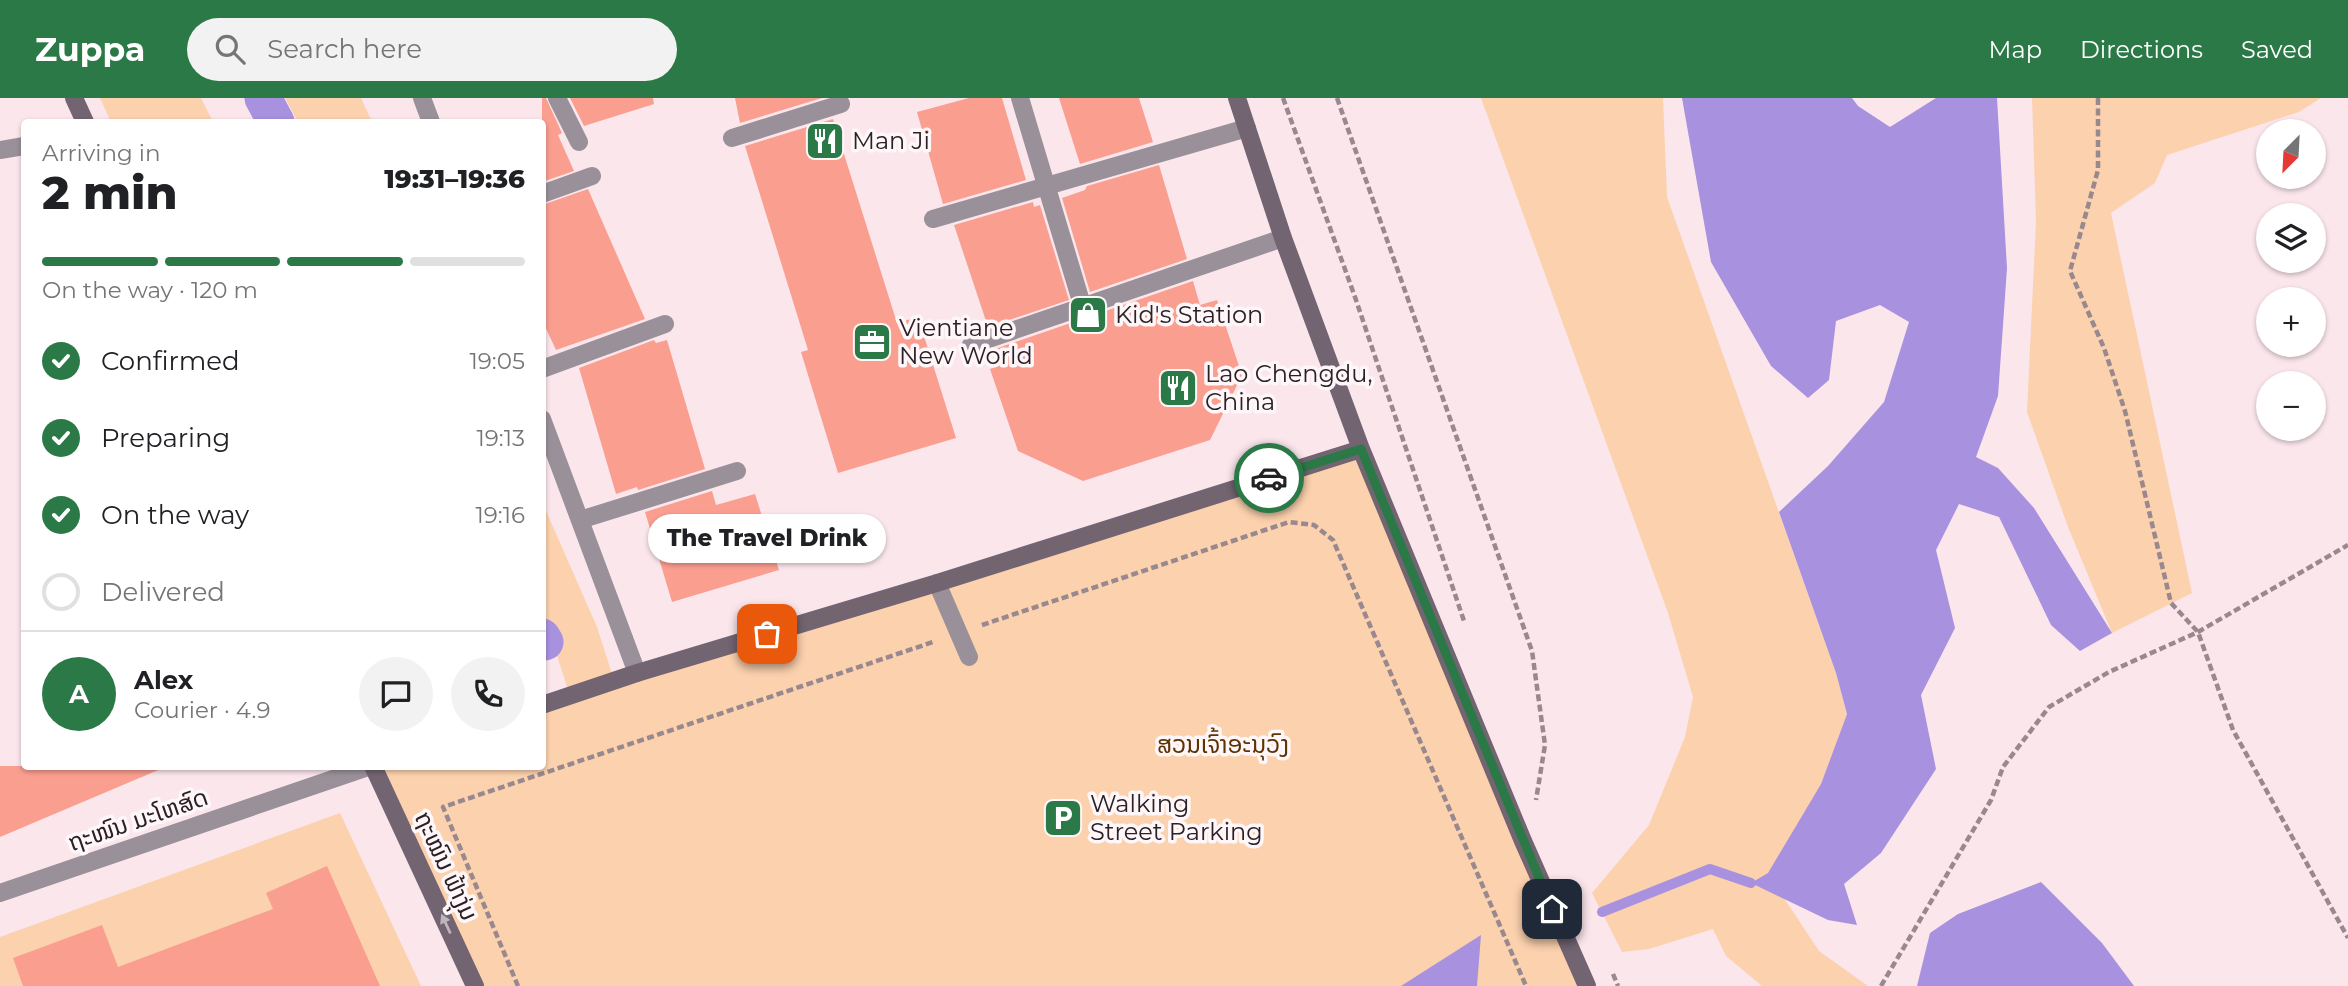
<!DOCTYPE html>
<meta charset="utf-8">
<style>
:root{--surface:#fff;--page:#f2f2f2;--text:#202124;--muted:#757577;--line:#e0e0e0;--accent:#2c7948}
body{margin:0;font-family:Montserrat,"Noto Sans Lao",sans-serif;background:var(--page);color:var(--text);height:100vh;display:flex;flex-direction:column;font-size:26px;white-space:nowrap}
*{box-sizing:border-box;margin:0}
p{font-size:23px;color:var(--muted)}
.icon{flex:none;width:38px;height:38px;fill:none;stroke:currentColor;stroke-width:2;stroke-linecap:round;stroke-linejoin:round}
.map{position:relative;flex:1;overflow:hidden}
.side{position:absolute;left:21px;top:21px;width:525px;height:651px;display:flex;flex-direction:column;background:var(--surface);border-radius:7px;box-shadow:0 2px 5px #0004}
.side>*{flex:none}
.needle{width:46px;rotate:204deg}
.tools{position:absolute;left:2256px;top:21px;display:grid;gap:14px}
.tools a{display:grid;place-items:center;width:70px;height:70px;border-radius:50%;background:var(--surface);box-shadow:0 2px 5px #0004;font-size:35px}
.pin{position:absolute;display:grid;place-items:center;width:60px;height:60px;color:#fff;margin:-30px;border-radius:14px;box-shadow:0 4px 10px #0006}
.courier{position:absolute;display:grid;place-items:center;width:70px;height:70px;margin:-35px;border:5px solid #2c7948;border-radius:50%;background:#fff;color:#222;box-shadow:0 2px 9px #0007}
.bubble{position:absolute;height:49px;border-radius:24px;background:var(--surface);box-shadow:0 2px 5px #0004;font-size:23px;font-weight:800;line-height:49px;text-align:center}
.summary em{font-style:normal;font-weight:800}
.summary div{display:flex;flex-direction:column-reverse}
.summary{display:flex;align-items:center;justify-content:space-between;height:119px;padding:0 21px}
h1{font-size:46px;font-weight:800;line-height:52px}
.bar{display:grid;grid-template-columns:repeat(4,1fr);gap:10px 7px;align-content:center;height:84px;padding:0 21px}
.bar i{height:9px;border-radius:5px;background:var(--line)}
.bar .selected{background:var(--accent)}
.bar p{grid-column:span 4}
.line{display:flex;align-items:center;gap:18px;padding:0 21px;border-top:2px solid var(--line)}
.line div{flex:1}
.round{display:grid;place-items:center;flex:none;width:74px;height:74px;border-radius:37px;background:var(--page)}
ol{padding:0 21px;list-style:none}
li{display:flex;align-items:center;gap:21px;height:77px}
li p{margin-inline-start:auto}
li .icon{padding:7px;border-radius:50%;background:var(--accent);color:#fff;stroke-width:4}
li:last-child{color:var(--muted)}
li i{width:38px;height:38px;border:4px solid var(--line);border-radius:50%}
header{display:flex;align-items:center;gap:42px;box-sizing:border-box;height:98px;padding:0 35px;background:var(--accent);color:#fff}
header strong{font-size:33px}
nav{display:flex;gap:38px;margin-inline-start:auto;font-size:24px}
.search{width:490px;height:63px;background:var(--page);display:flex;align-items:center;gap:18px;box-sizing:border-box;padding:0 24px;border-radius:38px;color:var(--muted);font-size:26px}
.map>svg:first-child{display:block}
.green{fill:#fcd1ae}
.water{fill:#a891de}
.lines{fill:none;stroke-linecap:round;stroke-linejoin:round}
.stream{stroke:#a891de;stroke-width:10}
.canal{stroke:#a891de;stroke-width:37}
.building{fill:#fa9e90}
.path{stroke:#99898e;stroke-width:4.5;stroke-dasharray:7 3.5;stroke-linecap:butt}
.lane{stroke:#9a9099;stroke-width:18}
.street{stroke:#9a9099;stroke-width:18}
.secondary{stroke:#726471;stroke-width:18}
.oneway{fill:#bfb5bc}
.done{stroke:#74656a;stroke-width:7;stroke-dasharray:0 12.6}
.route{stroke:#2c7948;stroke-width:9}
.labels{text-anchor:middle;stroke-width:7;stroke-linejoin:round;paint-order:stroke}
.poi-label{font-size:24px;fill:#2c2024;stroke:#fef7f9;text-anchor:start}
.park-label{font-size:24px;fill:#5f3200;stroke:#fef7f9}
.street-label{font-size:24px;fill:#2c2024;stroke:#fef7f9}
</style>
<header>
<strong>Zuppa</strong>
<div class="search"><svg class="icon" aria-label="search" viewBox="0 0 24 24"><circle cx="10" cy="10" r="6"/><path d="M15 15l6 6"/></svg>Search here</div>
<nav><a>Map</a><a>Directions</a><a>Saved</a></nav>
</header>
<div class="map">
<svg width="2348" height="888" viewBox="0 0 2348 888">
<rect width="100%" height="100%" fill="#fbe6ec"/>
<path class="green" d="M100 0H201L213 24H111Z
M285 0H361L372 24H298Z
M1481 0H1663L1667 99 1836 575 1847 616 1821 686 1768 776 1819 853 1868 888H1762L1726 858 1713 831 1649 851 1622 854 1592 795 1649 727 1685 639 1693 599 1668 515Z
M2032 0H2321L2299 14 2167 57 2155 85 2111 115 2192 495 2112 535 2068 429 2027 314 2036 123Z
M1361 351 1587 888H475L373 669 542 668 543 607 570 598 543 514V406L597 529 614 582Z
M340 715 421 888H0V839Z"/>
<path class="water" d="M1682 0H1852L1858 8 1890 29 1936 0H1997L2007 170 1998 298 1976 359 1998 370 2034 410 2112 535 2080 553 2051 527 1999 419 1959 406 1936 452 1955 530 1921 597 1936 671 1881 755 1844 786 1857 827 1828 822 1751 785 1768 775 1821 686 1847 616 1836 575 1779 414 1828 368 1884 304 1909 224 1880 207 1836 223 1829 282 1808 300 1771 268 1711 164Z
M2041 784 2102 845 2134 888H1917L1930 835 1958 816Z
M1481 837 1477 888H1401Z"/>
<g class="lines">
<path class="stream" d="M1602 814 1710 771 1751 785"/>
<path class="canal" d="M263 0 276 24
M542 539 545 544"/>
</g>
<path class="building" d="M542 0H546L562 35 558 37 574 73 542 84Z
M570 0H653L654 6 584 28Z
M735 0H822L740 25Z
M969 0H1002L1026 82 943 106 917 14Z
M1059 0H1139L1153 44 1080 66Z
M833 21 897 225 918 219 956 340 838 375 801 254 808 252 745 48Z
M1159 67 1187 161 1090 194 1062 100 1085 92 1087 88Z
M588 91 645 221 556 252 542 222V107Z
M1033 104 1034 109 1040 107 1069 202 988 229 954 127Z
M1193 183 1200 207 1217 202 1242 277 1210 342 1083 383 1018 353 990 271 1000 267 995 251Z
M654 242 656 245 667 242 705 371 638 392 637 389 616 396 579 270Z
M712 393 716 407 755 396 779 472 672 504 645 414Z
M0 668H163V670L0 739Z
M327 768 380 888H23L13 860 102 827 118 869 273 811 266 795Z"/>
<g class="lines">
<path class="path" d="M1283 0 1355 199 1464 523
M1337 0 1532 553 1545 647 1536 702
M2098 0V72L2070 173 2104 250 2125 313 2171 505 2198 534 2233 632 2348 840
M982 527 1289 424 1314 427 1333 442 1526 888
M1613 876 1618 888
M518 888 443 709 933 544
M1881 888 1991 702 2003 669 2049 609 2109 574 2198 534 2348 447"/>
<path class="lane" d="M0 52 24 48
M937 485 969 559"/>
<path class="street" d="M422 0 431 24
M557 0 579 44
M1020 0 1083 210
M732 40 841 6
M542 96 592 78
M933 121 1247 30
M971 247 1283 140
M542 271 665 226
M542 321 637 575
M580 422 737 373
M0 795 371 668"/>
<path class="secondary" d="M74 0 85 24
M1237 0 1283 140 1361 351 1523 743 1587 888
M542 607 637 575 937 485 1361 351
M373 668 475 888"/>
</g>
<defs><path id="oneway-solid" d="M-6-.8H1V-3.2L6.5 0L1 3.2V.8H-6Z" transform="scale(1.75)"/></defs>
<use class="oneway" href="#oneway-solid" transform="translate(446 826) rotate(-115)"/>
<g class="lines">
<path class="done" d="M767 536 1269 380"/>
<path class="route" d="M1269 380 1361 351 1552 811"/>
</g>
<defs>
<g id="restaurant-square" transform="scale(2.0125)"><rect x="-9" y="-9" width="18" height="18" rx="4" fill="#2c7948" stroke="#fef7f9"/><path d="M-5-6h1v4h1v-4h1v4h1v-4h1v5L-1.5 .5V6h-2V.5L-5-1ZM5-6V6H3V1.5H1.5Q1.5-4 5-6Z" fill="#fff"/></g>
<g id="shop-square" transform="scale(2.0125)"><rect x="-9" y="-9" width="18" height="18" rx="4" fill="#2c7948" stroke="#fef7f9"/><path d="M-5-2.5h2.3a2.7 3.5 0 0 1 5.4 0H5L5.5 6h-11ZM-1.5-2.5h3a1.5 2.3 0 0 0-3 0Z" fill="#fff"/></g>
<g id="office-square" transform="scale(2.0125)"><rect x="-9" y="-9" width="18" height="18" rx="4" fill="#2c7948" stroke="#fef7f9"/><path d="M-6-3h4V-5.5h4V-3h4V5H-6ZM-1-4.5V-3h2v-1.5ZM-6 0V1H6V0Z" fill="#fff"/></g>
<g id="parking-square" transform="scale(2.0125)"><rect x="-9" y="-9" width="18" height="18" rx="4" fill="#2c7948" stroke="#fef7f9"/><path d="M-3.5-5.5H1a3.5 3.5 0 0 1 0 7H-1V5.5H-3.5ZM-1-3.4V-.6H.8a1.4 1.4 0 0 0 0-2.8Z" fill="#fff"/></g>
</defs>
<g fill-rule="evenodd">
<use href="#restaurant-square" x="825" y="43"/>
<use href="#shop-square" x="1088" y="217"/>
<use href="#office-square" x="872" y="244"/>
<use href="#restaurant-square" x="1178" y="290"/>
<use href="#parking-square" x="1063" y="720"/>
</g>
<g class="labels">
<g class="poi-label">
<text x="852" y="51">Man Ji</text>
<text x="1115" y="225">Kid's Station</text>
<text x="899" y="238">Vientiane<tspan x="899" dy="28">New World</tspan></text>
<text x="1205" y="284">Lao Chengdu,<tspan x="1205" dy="28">China</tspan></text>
<text x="1090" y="714">Walking<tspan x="1090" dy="28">Street Parking</tspan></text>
</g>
<g class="park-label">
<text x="1223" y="655">ສວນເຈົ້າອະນຸວົງ</text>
</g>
<g class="street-label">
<text transform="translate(138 722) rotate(-19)" y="8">ຖະໜົນ ມະໂຫສົດ</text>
<text transform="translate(446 768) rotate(65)" y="8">ຖະໝົນ ຟ້າງຸ່ມ</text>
</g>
</g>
</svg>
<div class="tools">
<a><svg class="needle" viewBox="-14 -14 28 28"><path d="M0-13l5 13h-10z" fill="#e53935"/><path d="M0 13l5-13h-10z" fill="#757577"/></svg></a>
<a><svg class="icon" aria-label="layers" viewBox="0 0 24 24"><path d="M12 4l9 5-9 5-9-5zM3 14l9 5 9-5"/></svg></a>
<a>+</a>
<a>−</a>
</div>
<div class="pin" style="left:767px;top:536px;background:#ea580c"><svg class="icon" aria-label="bag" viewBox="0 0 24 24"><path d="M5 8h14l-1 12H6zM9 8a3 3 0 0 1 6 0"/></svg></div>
<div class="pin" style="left:1552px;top:811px;background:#1f2937"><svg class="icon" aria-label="home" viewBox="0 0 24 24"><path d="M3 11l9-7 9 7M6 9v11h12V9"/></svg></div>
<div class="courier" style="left:1269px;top:380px"><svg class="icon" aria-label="car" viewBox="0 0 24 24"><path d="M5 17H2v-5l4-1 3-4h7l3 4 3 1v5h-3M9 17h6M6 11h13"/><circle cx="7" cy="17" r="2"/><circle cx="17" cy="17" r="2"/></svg></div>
<div class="bubble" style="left:648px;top:416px;width:238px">The Travel Drink</div>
<section class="side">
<div class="summary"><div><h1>2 min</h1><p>Arriving in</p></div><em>19:31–19:36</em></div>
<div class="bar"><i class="selected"></i><i class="selected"></i><i class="selected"></i><i></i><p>On the way · 120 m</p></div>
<ol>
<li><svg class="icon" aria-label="check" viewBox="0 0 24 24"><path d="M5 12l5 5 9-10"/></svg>Confirmed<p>19:05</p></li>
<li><svg class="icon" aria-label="check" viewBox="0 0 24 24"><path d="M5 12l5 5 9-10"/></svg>Preparing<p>19:13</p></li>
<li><svg class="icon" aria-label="check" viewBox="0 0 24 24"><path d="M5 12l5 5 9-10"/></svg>On the way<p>19:16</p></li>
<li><i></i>Delivered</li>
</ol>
<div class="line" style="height:126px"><b class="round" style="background:var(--accent);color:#fff">A</b><div><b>Alex</b><p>Courier · 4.9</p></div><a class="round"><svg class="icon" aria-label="chat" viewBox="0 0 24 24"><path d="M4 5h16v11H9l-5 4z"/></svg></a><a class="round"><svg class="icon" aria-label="phone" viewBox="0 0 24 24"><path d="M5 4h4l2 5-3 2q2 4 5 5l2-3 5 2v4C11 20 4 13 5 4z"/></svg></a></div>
</section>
</div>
